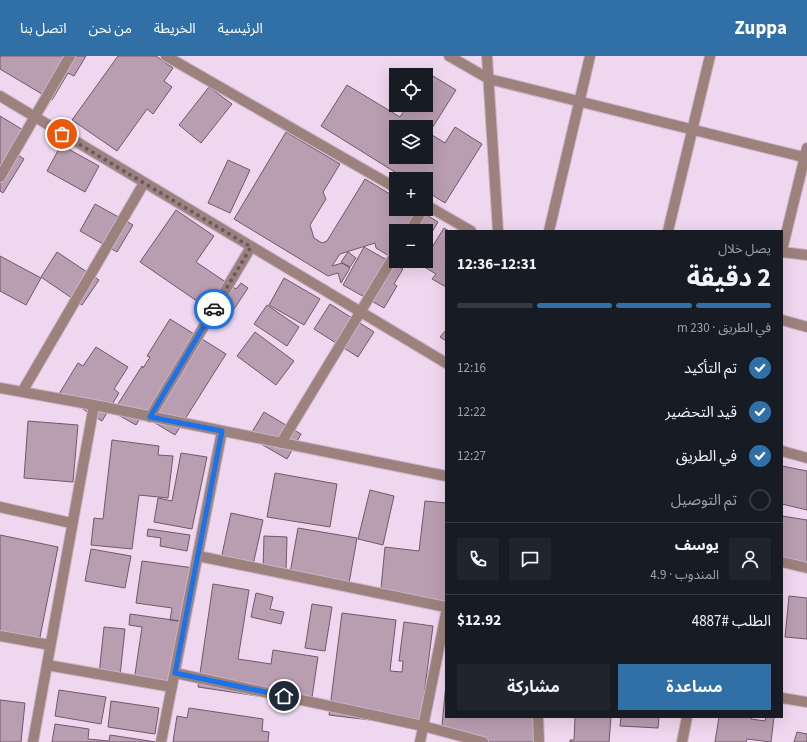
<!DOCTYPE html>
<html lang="ar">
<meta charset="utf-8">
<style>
:root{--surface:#171b24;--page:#20242c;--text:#f1f3f6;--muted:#9ea1a6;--line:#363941;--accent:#3170a7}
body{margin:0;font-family:"Source Sans 3","Noto Sans Arabic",sans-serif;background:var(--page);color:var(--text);direction:rtl;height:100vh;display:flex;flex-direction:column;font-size:15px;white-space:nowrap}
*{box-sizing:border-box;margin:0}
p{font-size:13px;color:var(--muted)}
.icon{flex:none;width:22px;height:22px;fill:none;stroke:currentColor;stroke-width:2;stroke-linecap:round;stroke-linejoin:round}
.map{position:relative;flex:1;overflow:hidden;direction:ltr}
.details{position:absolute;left:445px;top:174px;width:338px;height:488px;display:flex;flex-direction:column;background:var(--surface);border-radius:0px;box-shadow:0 4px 16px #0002;direction:rtl}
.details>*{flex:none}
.fabs{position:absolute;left:389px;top:12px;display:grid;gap:8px}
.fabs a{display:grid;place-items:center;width:44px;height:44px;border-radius:0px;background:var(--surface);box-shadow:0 4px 16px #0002;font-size:20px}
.pin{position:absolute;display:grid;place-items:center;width:34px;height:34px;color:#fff;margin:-17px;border:2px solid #fff;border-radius:50%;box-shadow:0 1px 4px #0007}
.courier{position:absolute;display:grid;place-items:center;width:40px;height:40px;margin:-20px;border:3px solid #1a73e8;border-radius:50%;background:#fff;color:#222;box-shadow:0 1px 5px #0007}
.headline em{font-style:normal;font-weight:700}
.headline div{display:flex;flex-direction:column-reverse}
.headline{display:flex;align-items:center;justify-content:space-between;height:68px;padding:0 12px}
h1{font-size:26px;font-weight:700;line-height:30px}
.bar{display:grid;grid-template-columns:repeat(4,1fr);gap:6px 4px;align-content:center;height:48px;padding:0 12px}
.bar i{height:5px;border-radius:3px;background:var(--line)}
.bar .active{background:var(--accent)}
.bar p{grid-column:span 4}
.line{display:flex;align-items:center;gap:10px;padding:0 12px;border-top:1px solid var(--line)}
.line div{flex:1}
.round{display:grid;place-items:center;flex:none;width:42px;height:42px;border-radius:0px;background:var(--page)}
ol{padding:0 12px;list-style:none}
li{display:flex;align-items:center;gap:12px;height:44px}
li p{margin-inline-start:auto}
li .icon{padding:4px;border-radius:50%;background:var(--accent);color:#fff;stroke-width:4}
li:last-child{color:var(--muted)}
li i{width:22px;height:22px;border:2px solid var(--line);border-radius:50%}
.primary-button{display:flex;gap:8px;margin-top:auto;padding:8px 12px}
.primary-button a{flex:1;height:46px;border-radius:0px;background:var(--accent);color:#fff;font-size:16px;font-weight:700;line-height:46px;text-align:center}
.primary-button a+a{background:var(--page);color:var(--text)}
header{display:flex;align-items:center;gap:24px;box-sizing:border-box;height:56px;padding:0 20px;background:var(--accent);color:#fff}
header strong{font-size:19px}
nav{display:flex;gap:22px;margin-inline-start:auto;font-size:14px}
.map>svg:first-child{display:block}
.building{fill:#b99db0;stroke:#715869;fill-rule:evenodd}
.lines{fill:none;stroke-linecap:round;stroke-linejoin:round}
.minor-casing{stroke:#c9b4c9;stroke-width:12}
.minor{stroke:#9d817c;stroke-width:10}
.done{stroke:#675967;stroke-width:4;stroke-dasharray:0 7.2}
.route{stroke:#1a73e8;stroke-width:5}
</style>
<header>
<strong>Zuppa</strong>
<nav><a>الرئيسية</a><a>الخريطة</a><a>من نحن</a><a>اتصل بنا</a></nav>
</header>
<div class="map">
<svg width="807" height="686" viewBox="0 0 807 686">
<rect width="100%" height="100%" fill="#efd7ef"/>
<path class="building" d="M0 0H86L74 20 68 17 52 44 0 13Z
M118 0H156L173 12 164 25 172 31 153 58 147 53 117 95 72 64Z
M428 17 456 34 429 77 445 87 455 71 482 88 445 147 426 135V123H406L321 70 347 29 400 61 408 49H426V21ZM396 71H426V101H396Z
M209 31 232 48 201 87 179 69Z
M0 60 28 77 15 97 24 103 3 137 0 135Z
M286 76 340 108 323 136 326 143 310 169 314 182 322 187 327 185 365 123 390 138 391 143 396 142V153H417L438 166 426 186V175H396V204L376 192 375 187 340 198 332 210 342 207 350 212 341 227 338 217 328 220 234 163Z
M61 89 99 110 85 136 47 115Z
M228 104 250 114 230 157 208 147Z
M95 148 133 169 117 196 80 175Z
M176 154 214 180 196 206 236 233 241 227 248 232 226 265 140 206Z
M444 172 449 175H446V231L432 223 436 218 421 209 423 205H426V201Z
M364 191 403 213 394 228 397 230 384 252 343 229Z
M57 196 99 224 82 249 41 221Z
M348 196 356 202 350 211 341 206Z
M0 200 41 222 26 249 0 235Z
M398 205H407L404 209Z
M284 222 320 243 304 269 269 249Z
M330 248 374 276 358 301 314 273Z
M267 249 299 271 287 290 254 268Z
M170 263 226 298 175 379 142 359 136 369 113 356 142 310 143 312 150 301 147 300Z
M446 274V285L440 281Z
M255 276 294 305 276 329 237 300Z
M96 291 128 311 114 333 119 337 102 365 59 338 78 307 83 310Z
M264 356 301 378 287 403 249 381Z
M28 365 78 369 73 426 24 422Z
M112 384 159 390 158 399 173 400 168 442 139 439 132 493 91 489 94 462 103 463Z
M181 397 207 401 192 473 154 466 158 442 172 445Z
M782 410 807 415V454L782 448Z
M275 417 337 428 330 471 267 461Z
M370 434 394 440 383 489 358 483Z
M425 445 446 447V546L380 542 385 491 419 495Z
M231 457 263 464 253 509 221 503Z
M782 460 807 464V511L782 508Z
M298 472 357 482 348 533 289 523Z
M148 473 190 479 187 495 160 490 161 482 147 480Z
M0 479 58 491 38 591 0 584Z
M264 480 287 481 286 516 263 515Z
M91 493 131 500 125 532 85 525Z
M142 505 194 512 186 566 170 564 172 552 136 547Z
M213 528 249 534 238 603 271 608 273 594 318 601 311 648 198 631Z
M256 537 273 541 270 553 284 556 281 568 251 561Z
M789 540 807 542V583L785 581Z
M312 548 332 551 325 595 305 592Z
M342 557 396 564 390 615 402 616 403 605H399L404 566 433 570 420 670 329 659Z
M130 558 180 565 170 630 134 625 142 571 129 569Z
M104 571 125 573 120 620 99 618Z
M446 628V661H538L536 686H482L441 679Z
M59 634 106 641 101 668 55 660Z
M0 644 25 647 21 686H0Z
M111 645 159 652 155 678 108 671Z
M189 652 263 663 262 675 269 676 268 686H173L177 660 187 662Z
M575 661H611L609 686H570V684H574Z
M621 661H659L658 672 620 670Z
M719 661H752L751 663 765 665 766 661H774L771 686 747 683 746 686H715Z
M55 668 89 673 88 683 109 685 110 679 156 686H52Z
M797 676 807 678V686H794Z"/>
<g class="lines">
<g class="minor-casing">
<path id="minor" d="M166 0 396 132
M449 0 489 23 807 102
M487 0 498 175
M0 40 446 307
M0 121 70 0
M426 149 471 175
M410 175 423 153
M549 175 590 0
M668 175 710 0
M782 194 807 92
M782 196 807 199
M782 264 807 271
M0 332 94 349 446 420
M22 336 144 127
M150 361 251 191
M281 387 396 197
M782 395 807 402
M0 451 71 467
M198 500 446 551
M782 506 807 512
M0 580 50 589
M47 609 172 631
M175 617 423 670 483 686
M782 642 807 646
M538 661 539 686
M33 686 94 349
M161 686 222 375
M420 686 446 557
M682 686 687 661"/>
</g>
<use href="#minor" class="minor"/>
</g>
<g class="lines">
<path class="done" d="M62 78 251 191 214 253"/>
<path class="route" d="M214 253 150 361 222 375 175 617 284 640"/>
</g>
</svg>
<div class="fabs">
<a><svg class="icon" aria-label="locate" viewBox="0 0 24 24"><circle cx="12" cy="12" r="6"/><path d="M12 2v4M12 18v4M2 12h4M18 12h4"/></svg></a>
<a><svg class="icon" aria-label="layers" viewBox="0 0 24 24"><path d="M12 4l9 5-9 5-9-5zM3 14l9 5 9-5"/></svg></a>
<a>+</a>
<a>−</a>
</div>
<div class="pin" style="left:62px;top:78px;background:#ea580c"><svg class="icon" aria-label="bag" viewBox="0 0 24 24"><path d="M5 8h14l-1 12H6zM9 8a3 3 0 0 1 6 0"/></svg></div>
<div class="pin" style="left:284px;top:640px;background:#1f2937"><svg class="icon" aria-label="home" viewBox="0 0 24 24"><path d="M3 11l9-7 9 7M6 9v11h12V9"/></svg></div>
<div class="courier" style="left:214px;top:253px"><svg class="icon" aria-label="car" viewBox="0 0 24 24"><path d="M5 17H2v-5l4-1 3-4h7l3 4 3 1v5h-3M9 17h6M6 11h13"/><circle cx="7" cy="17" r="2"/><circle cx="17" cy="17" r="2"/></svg></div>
<section class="details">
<div class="headline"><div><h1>2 دقيقة</h1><p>يصل خلال</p></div><em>12:31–12:36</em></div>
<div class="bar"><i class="active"></i><i class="active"></i><i class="active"></i><i></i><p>في الطريق · 230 m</p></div>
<ol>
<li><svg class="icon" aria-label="check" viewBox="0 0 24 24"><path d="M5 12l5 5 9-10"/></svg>تم التأكيد<p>12:16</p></li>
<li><svg class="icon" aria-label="check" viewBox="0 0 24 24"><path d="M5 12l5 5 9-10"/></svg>قيد التحضير<p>12:22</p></li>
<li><svg class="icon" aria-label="check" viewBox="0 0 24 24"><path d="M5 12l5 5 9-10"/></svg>في الطريق<p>12:27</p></li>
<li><i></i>تم التوصيل</li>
</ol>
<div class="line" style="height:72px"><a class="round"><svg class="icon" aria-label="person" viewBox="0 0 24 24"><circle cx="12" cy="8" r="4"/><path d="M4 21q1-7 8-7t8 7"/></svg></a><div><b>يوسف</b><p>المندوب · 4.9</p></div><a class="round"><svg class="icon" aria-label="chat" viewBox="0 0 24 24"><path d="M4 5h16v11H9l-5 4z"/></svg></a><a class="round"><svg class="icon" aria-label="phone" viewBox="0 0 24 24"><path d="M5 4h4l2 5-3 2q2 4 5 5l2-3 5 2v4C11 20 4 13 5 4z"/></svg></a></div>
<div class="line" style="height:52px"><div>الطلب #4887</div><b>$12.92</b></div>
<div class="primary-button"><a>مساعدة</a><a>مشاركة</a></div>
</section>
</div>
